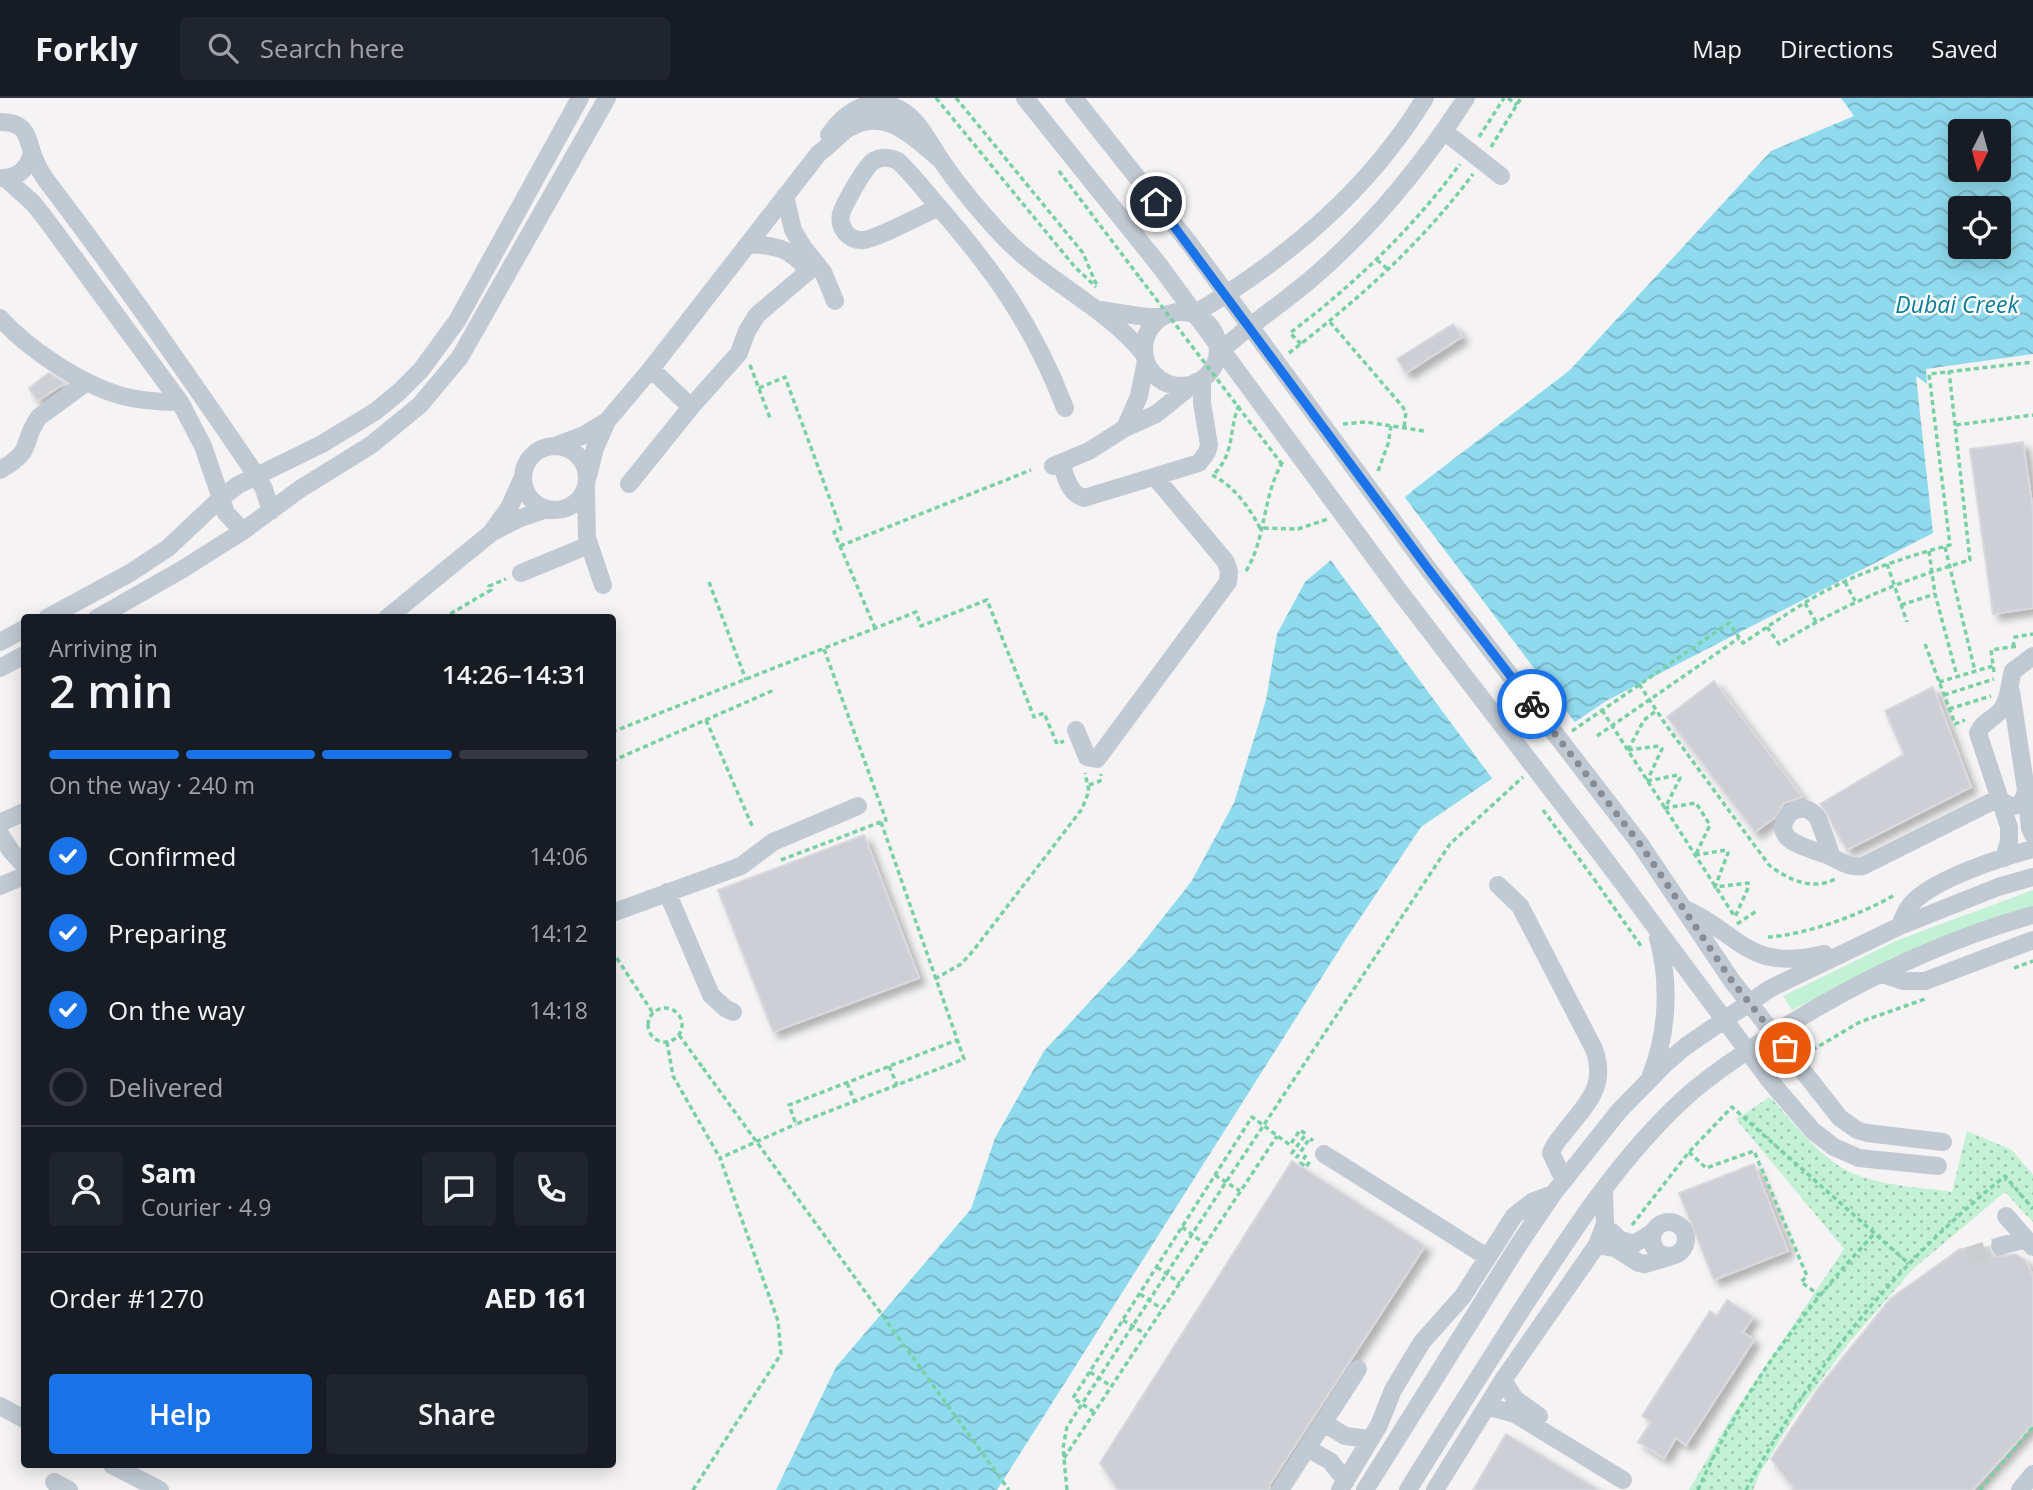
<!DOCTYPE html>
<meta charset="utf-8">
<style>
:root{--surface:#171b24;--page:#20242c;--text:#f1f3f6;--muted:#9ea1a6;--line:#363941;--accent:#1a73e8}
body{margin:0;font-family:"Open Sans",sans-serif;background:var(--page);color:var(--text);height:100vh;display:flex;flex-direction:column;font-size:26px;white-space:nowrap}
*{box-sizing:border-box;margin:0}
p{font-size:23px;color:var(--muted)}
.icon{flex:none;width:38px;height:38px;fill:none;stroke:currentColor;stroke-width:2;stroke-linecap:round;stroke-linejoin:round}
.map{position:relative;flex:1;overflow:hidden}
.side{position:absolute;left:21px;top:516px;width:595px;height:854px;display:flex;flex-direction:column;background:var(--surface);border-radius:7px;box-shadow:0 4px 18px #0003}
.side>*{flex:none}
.needle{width:46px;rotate:186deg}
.controls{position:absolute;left:1948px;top:21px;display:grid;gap:14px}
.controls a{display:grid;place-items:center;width:63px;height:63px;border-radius:7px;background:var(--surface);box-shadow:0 4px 18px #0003;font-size:35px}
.pin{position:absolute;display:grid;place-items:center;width:60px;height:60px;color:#fff;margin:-30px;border:4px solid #fff;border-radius:50%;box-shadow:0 2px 7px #0007}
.courier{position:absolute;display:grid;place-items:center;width:70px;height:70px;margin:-35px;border:5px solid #1a73e8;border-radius:50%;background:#fff;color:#222;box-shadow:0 2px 9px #0007}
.head em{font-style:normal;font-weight:600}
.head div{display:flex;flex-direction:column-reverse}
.head{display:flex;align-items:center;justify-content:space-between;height:119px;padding:0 28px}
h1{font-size:46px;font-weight:600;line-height:52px}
.bar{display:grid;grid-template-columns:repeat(4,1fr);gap:10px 7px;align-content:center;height:84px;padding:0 28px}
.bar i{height:9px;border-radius:5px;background:var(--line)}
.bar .current{background:var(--accent)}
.bar p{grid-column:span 4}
.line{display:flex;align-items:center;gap:18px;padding:0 28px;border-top:2px solid var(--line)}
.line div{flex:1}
.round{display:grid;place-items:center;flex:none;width:74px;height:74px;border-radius:7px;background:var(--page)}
ol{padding:0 28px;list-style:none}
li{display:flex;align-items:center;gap:21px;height:77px}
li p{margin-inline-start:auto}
li .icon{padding:7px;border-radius:50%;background:var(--accent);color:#fff;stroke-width:4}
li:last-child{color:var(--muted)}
li i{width:38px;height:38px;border:4px solid var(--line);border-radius:50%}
.primary-button{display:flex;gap:14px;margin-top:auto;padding:14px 28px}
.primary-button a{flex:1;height:80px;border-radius:7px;background:var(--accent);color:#fff;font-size:28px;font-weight:600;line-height:80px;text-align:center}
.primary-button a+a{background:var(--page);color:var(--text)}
header{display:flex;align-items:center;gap:42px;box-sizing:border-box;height:98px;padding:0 35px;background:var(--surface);border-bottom:2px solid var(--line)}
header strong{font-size:33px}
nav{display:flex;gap:38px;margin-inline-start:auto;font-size:24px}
.search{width:490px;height:63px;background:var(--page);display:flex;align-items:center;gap:18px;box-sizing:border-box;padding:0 24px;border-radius:7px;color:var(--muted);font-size:26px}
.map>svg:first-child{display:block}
.grass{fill:#c3f1d5}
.park{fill:url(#park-dots)}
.water{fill:url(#water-waves);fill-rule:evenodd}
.pier{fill:#f5f3f3}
.building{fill:#cdcfd5;stroke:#d7d9de;stroke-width:2;filter:url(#shadow)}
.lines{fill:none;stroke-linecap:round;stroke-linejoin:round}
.minor-tunnel{stroke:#caccce;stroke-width:18;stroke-dasharray:18 9;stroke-linecap:butt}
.path{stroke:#7ad0a6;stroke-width:3.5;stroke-dasharray:5 3.5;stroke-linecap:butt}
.minor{stroke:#c1cad2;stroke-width:18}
.path-bridge{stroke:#7ad0a6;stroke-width:3.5;stroke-dasharray:5 3.5;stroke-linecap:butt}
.minor-bridge{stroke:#c1cad2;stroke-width:18}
.done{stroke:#868d94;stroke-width:7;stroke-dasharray:0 12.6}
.route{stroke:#1a73e8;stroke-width:9}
.labels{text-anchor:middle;stroke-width:5;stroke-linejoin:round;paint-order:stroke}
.water-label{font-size:23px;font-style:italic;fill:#0c7c9b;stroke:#fff}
</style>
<header>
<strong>Forkly</strong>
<div class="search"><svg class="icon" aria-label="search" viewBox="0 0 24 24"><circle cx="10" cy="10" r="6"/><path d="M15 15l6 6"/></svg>Search here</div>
<nav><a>Map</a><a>Directions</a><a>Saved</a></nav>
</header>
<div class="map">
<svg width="2033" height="1392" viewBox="0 0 2033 1392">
<defs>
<pattern id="park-dots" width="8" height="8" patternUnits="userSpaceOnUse" patternTransform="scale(1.75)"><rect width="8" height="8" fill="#c3f1d5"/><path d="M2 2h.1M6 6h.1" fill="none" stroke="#a0c6b0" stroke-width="1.8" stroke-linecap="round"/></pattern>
<pattern id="water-waves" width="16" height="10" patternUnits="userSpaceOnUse" patternTransform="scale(1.75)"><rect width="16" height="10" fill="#90daee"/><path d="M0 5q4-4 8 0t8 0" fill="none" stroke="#78b4c4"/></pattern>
<filter id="shadow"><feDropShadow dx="6" dy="6" stdDeviation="3.5" flood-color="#0004"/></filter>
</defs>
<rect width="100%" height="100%" fill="#f5f3f3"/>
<path class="grass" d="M2033 792V808L1903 857 1792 912 1783 898 1898 842Z"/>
<path class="park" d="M1770 999C1792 1023 1820 1060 1850 1074 1880 1088 1919 1089 1952 1094L1967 1033 2012 1052 2033 1077V1124L2005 1094 1913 1171 1847 1247 1792 1322 1760 1375 1753 1392H1689L1732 1318 1844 1151 1736 1021Z"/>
<path class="water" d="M1841 0H2033V256L1926 271 1927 286 1916 278 1933 435 1606 603 1421 729 1346 841 997 1392H776L836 1269 971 1111 995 1040 1044 953 1135 855 1191 784 1234 705 1266 602 1277 536 1305 484 1417 389 1570 272 1771 53 1854 18ZM1960 33H1998V72H1960ZM1960 110H1998V149H1960Z"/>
<path class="pier" d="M1403 397 1577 627 1494 683 1329 460Z"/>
<path class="building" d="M1453 226 1462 239 1406 275 1397 261Z
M49 275 65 285 37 303 29 290Z
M2023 344 2033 413V510L1993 516 1970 351Z
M1714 583 1802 699 1784 705 1774 720 1755 734 1667 619Z
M1933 589 1971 689 1847 752 1834 730 1828 716 1820 706 1904 656 1885 613Z
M864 737 919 880 773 934 718 792Z
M1292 1063 1425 1148 1270 1386 1269 1392H1118L1100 1365Z
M1754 1066 1788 1153 1714 1182 1679 1095Z
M1989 1149 1992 1156 1996 1159 2015 1156 2026 1163 2033 1178V1326L1973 1392H1795L1771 1361 1819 1289 1890 1201 1960 1151Z
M1727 1202 1753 1219 1743 1234 1754 1242 1686 1347 1676 1340 1664 1360 1638 1344 1651 1324 1642 1318 1710 1213 1717 1218Z
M1506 1336 1599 1392H1473Z"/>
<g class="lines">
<path class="minor-tunnel" d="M1968 1158 2000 1148"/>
<path class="path" d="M936 0 1074 168 1096 189
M956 0 1083 155 1097 188
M1508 0 1517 7
M1479 39 1504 0
M1491 49 1521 0
M1059 73 1140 180
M1377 162 1389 172
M1330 224 1402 308 1406 314 1404 330
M1301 246 1290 235C1355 186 1412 131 1460 66
M1289 255C1358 202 1421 146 1473 76
M750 267 770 320
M759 290 785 279 841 431 834 434 875 530
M1343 326 1366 324 1424 333
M1956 327 2033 317
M1378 373 1388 346 1391 328
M1215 375C1236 353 1228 330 1240 305
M1212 377C1234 388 1249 409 1260 430L1298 431 1328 421
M840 448 1031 372
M1945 449 1975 573
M1929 453 1935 496 1957 578
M1887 466 1907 524
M1246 473C1267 439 1262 396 1284 362
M709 484 746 582
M1845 484 1855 503
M1805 505 1816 524
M1901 507 1935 496
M443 520 491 492 489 488 506 481
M1767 529 1779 546C1840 508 1901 482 1970 462L1949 273
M1925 546 1955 626 1965 622
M2013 549 2015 539 2033 536
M1994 574 1991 552 2017 548
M1939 584 1993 568
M1639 586 1666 627 1769 767C1788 782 1813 793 1835 781
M1944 597 1994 581
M1949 611 1991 598
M1602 612 1735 819
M706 622 753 730
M1572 633 1729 525 1743 545C1772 526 1800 506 1831 490 1869 471 1909 458 1950 447L1929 276 2033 264
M612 634 916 514 921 528 987 502 1034 619 1044 615 1057 646 1064 643
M1597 638 1739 540
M1628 652 1659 648 1662 651 1647 683
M1628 652 1644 622 1656 613
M612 663 774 592
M1647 683 1678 677 1680 680 1665 710 1696 705 1710 727 1696 756
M1089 687 1100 683 1101 676
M881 724 964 961 796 1026 789 1007 957 942
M1695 757 1727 752 1728 755 1715 789 1748 785 1749 788 1735 819
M781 762 886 722 824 551
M1594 781 1641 848
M1737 826 1758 812
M1768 839C1806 837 1863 816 1896 796
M612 853 653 915
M2014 870 2033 863
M935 881 961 866 973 853 1082 711 1089 693 1085 675
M648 927a17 17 0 1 1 34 0a17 17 0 1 1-34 0Z
M679 937 703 970
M667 944 673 978 720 1060
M1812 952 1860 924 1925 901
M889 968 897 987
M847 985 854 1002
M1689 1054 1706 1070 1754 1053 1807 1178 1801 1184 1819 1197
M1306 1057 1301 1065 1306 1069 1310 1063
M1215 1077 1240 1093
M1632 1127 1689 1054 1732 1009 1908 1165
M1182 1129 1205 1146
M1157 1169 1180 1185
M1140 1196 1162 1211
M1123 1222 1145 1236
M1090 1274 1111 1288
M1094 1314 1073 1300 1252 1019 1290 1047 1300 1032 1306 1036 1292 1055 1297 1059 1310 1040 1313 1043
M1064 1360 1277 1038
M693 1392 781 1256 778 1223 720 1060 796 1026
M1067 1392 1063 1350 1067 1329 1226 1084 1450 746 1523 679
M1698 1392C1740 1296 1803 1212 1874 1136
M1746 1392C1813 1268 1895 1167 2005 1078L2033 1111
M1980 1392 2033 1329"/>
<path class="minor" d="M1025 0 1159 167
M1074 0 1189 145
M0 24C27 24 26 37 33 57 37 69 44 80 52 90 123 183 190 280 256 377L264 391 271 413
M1445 34 1501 78
M829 37C843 16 865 0 892 8 917 16 927 42 941 62 957 86 978 111 998 133 1042 182 1103 206 1144 256
M0 80C17 81 28 71 32 55
M5 80 33 105 45 120 180 304 203 348 226 415 243 433
M785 98 793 132 803 149 823 174 835 203
M939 109C923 116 877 141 863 142 849 143 838 130 841 116 844 106 864 71 872 64 880 58 889 59 898 63 912 76 924 92 937 107 995 174 1033 227 1065 310
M750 146C778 148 789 150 808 172
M1100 212 1146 219H1162
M1144 251a37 37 0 1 1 74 0a37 37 0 1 1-74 0Z
M1194 216C1287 161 1368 93 1425 0
M0 220C28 251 79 285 119 297 139 303 159 304 180 304
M1218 255C1247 229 1280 207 1310 182 1372 129 1422 68 1466 0
M651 271 691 309
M1125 330 1139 298 1146 263
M558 347 584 337 607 323 651 271 819 55C830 48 838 37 849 30 886 8 914 40 941 62
M523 380a32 32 0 1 1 64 0a32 32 0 1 1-64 0Z
M1061 365C1066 379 1069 396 1084 400L1199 365 1207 354 1209 347 1202 305V281
M1053 368 1089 353 1125 330 1156 316 1196 284
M0 372C36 352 20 345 39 319L87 284
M588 378 595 350 607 323
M629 386 691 309 739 255 747 233 757 217 817 166
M586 392 587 440 603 487
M493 432 509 410 522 381
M521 475 589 447
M47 520 130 475 168 450 221 400 238 387 322 346 376 313 399 294 421 272 457 223 580 0
M97 520 183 471 243 433 300 391 371 347 420 307 460 259 607 0
M387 520 491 435 518 421 547 411
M0 544 24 531
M0 570 24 557
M2011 593 2026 692 2030 730 2033 737
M1076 632 1087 659 1097 661 1228 484 1229 474 1226 464 1155 379
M0 725 24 714
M0 736 11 753 24 767
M1640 746 1732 883 1840 1020 1857 1032 1867 1035 1943 1044
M1832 759 1818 720C1810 710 1801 708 1790 715 1767 743 1809 750 1827 757 1841 763 1848 770 1863 768L1999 700C2011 713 2023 710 2026 692
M2004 760 2009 743V729L1978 635C1982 624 1994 621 2002 611 2010 599 2009 586 2013 573L2033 558
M1607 764 1770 983 1813 1033 1834 1049 1859 1060 1938 1068
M1498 787 1520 808 1594 951C1608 990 1585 1007 1563 1036 1558 1042 1553 1048 1551 1055L1564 1082
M0 788 24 778
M667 794 711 897 725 910 733 914
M1685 811C1744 838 1747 874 1824 856
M612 815 741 768 773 744 858 708
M1900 828C1903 819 1906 811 1913 804 1937 780 2000 760 2033 751
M1882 876 1903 883H1925L2033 842
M1651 977C1668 934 1670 884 1658 840
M1324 1056 1487 1159
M2006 1118 2033 1149
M1652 1141a17 17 0 1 1 34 0a17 17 0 1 1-34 0Z
M1612 1134 1620 1142 1634 1146 1653 1134
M1597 1147 1615 1150 1639 1165 1645 1166 1669 1159
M2000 1148 2026 1141
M1503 1282 1515 1301 1539 1318
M0 1308 24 1321
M1487 1308 1515 1316 1623 1382
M1324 1325 1345 1338 1370 1341
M1307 1350 1330 1363 1346 1383
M112 1367 160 1392
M54 1384 69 1392
M1280 1392 1358 1271
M1340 1392 1379 1327 1393 1292 1422 1244 1463 1198 1514 1118 1532 1104 1553 1096
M1365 1392 1519 1146 1553 1096 1619 1013 1665 966 1686 948 1771 890 1900 828 1998 789 2033 779
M1408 1392C1443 1335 1479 1279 1515 1222 1566 1143 1618 1060 1688 997 1711 977 1736 960 1761 944 1844 890 1937 844 2033 817
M1435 1392 1503 1282 1597 1147 1605 1126 1604 1092
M2020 1392 2033 1376"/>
<path class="path-bridge" d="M1140 180 1281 365
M1543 712 1594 781
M703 970 1009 1392"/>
<path class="minor-bridge" d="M1189 145 1429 472 1640 746
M1159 167 1400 494 1607 764"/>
</g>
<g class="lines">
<path class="done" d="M1532 606 1640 746 1732 883 1785 950"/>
<path class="route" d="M1156 104 1429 472 1532 606"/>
</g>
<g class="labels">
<g class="water-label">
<text x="1957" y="215">Dubai Creek</text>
</g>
</g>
</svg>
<div class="controls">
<a><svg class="needle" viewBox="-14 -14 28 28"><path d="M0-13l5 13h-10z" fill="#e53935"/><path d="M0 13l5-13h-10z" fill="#9ea1a6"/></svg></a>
<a><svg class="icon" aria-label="locate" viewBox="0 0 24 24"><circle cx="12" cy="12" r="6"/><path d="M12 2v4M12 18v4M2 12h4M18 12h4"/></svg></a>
</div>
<div class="pin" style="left:1785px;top:950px;background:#ea580c"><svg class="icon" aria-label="bag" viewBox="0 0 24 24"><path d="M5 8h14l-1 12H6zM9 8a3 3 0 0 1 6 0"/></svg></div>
<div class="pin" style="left:1156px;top:104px;background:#1f2937"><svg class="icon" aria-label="home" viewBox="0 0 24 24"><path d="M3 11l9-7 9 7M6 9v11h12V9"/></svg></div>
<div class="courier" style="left:1532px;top:606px"><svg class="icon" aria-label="bike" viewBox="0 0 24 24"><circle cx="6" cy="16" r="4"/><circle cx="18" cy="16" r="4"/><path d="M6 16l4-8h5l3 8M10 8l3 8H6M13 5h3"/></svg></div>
<section class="side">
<div class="head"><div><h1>2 min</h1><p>Arriving in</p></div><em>14:26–14:31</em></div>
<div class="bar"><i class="current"></i><i class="current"></i><i class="current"></i><i></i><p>On the way · 240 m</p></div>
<ol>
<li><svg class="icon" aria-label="check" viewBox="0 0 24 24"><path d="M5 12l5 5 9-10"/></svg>Confirmed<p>14:06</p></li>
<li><svg class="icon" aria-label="check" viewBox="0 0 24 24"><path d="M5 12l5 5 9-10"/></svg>Preparing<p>14:12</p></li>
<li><svg class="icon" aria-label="check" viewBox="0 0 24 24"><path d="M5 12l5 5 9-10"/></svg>On the way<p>14:18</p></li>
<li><i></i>Delivered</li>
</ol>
<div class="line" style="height:126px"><a class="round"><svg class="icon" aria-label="person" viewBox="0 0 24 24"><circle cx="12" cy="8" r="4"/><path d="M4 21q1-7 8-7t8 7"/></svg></a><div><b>Sam</b><p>Courier · 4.9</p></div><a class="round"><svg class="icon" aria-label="chat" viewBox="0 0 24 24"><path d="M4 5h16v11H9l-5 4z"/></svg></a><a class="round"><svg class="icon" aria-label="phone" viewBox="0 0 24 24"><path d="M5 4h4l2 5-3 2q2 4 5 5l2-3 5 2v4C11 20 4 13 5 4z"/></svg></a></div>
<div class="line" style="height:91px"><div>Order #1270</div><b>AED 161</b></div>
<div class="primary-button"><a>Help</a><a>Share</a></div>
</section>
</div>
